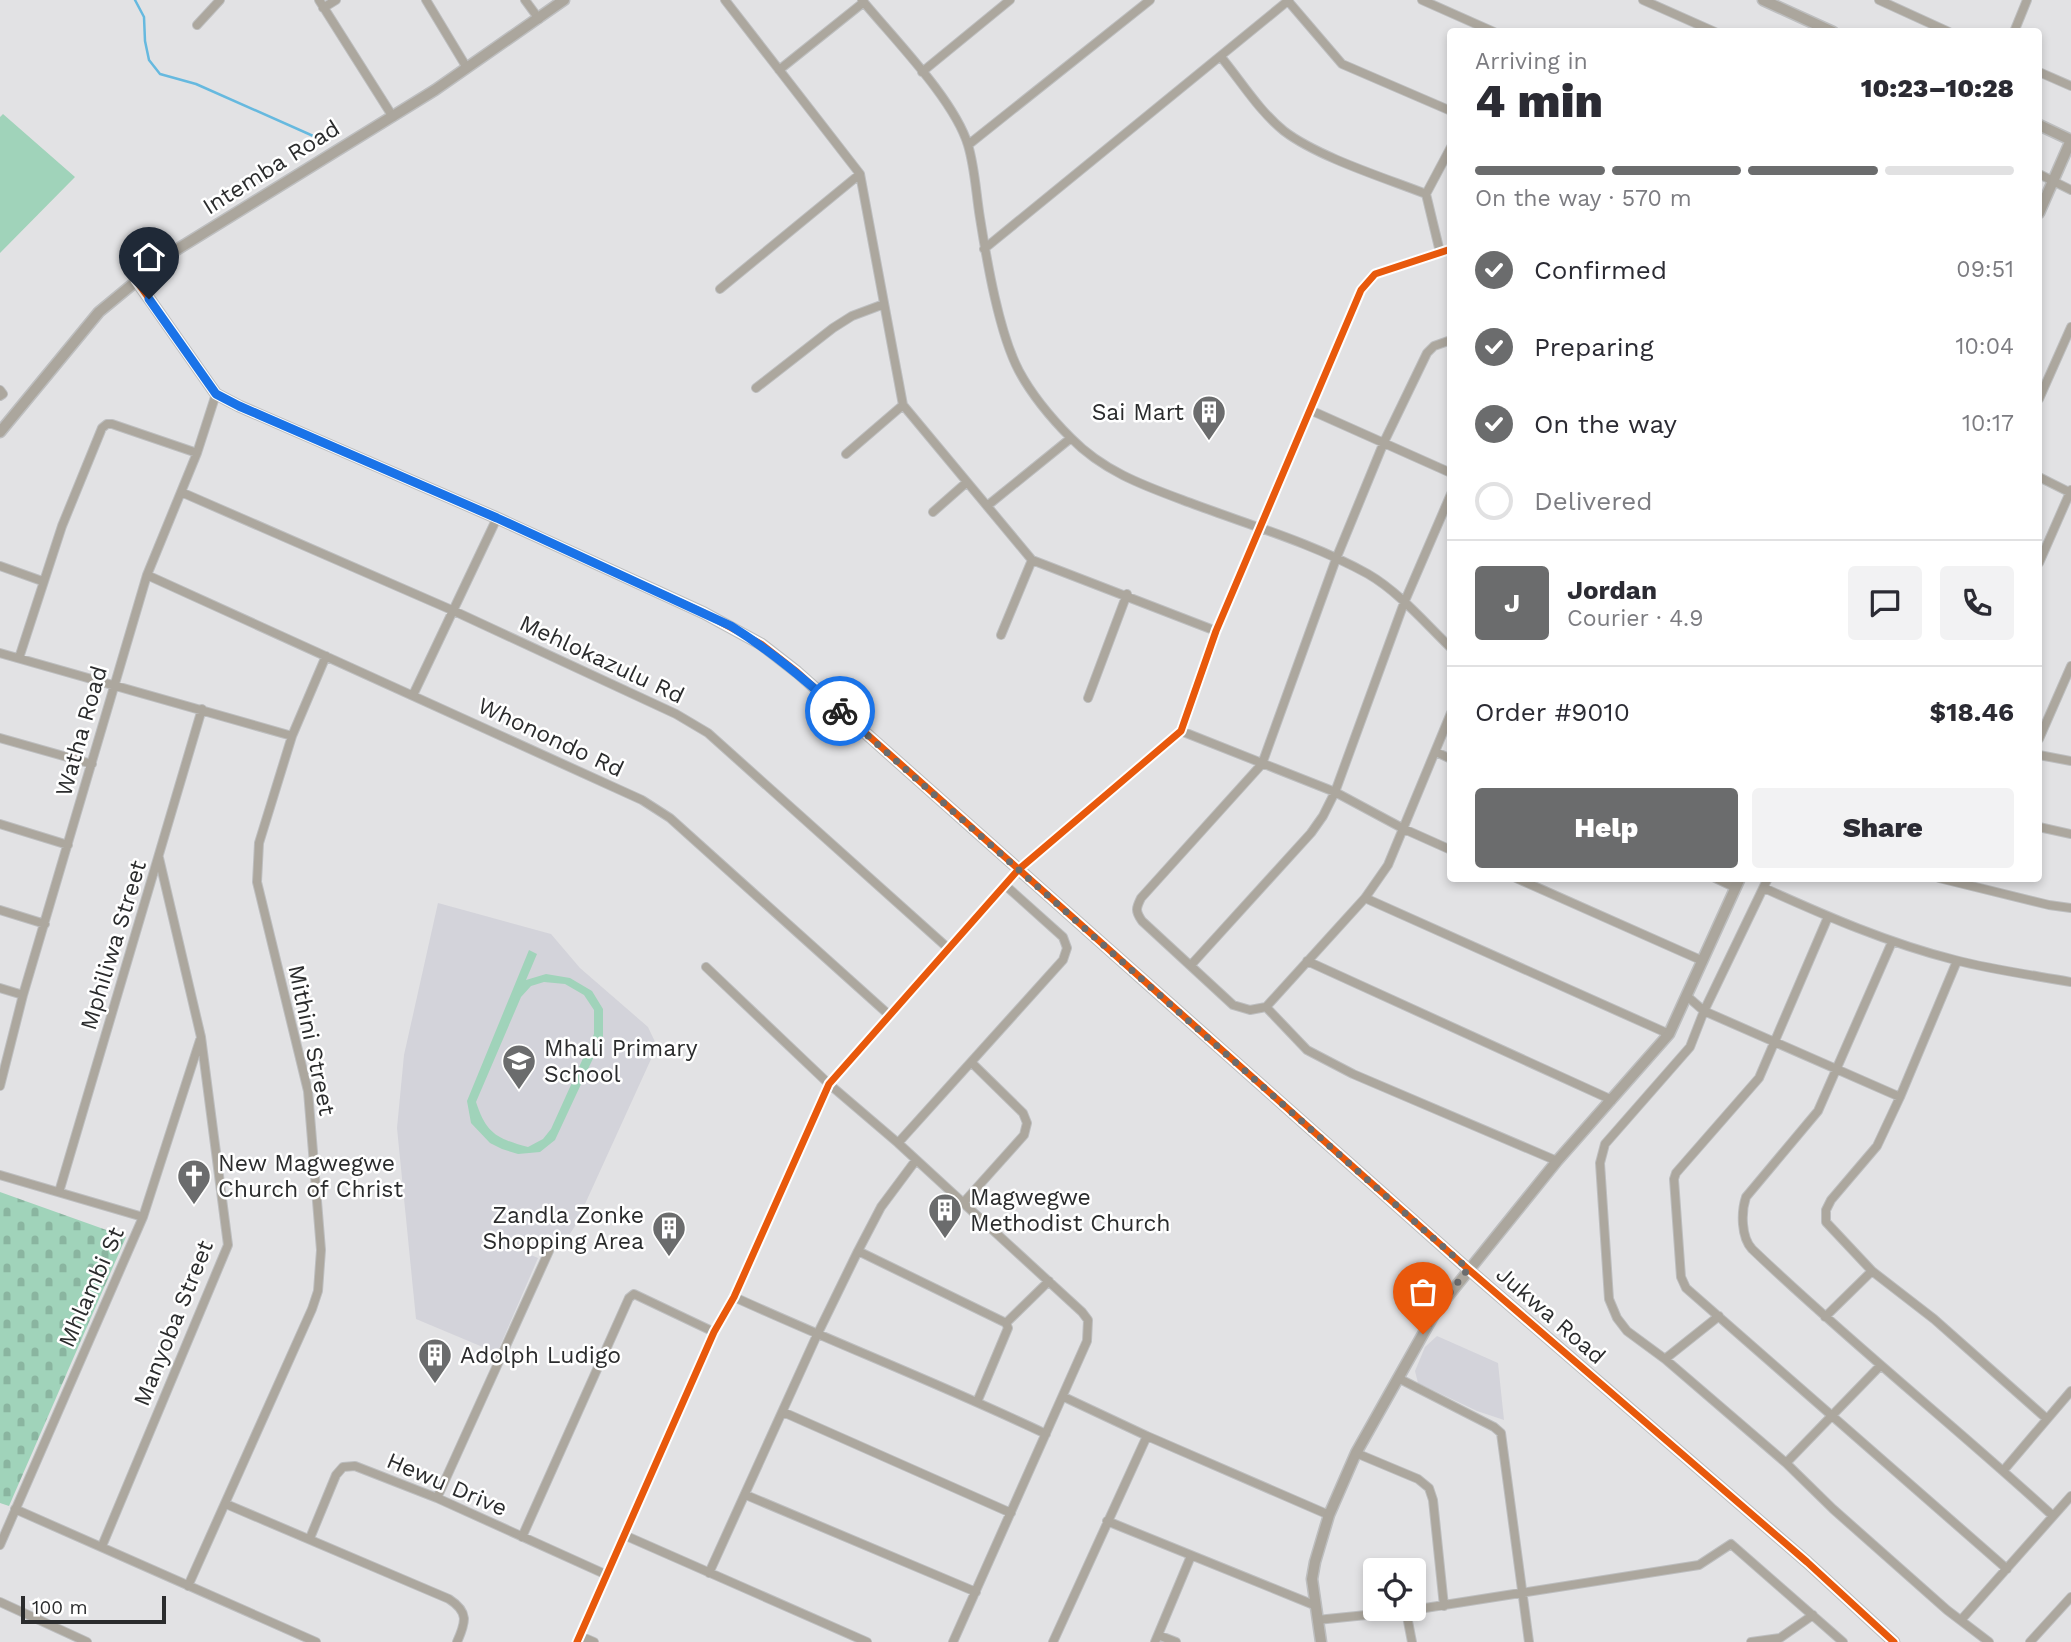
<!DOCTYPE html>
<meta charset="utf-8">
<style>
:root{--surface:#fff;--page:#f2f2f3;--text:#2b2b33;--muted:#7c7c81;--line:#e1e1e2;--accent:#6b6c6d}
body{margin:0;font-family:"Work Sans",sans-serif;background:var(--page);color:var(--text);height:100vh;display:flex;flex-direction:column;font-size:26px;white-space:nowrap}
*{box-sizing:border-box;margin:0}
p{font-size:23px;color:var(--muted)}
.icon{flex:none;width:38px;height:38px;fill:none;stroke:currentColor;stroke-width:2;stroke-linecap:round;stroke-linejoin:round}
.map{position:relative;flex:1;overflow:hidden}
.drawer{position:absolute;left:1447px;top:28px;width:595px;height:854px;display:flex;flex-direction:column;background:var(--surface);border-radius:7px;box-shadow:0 4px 10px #0003}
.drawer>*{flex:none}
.buttons{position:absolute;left:1363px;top:1558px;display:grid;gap:14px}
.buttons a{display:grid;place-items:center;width:63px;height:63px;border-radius:7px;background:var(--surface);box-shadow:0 4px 10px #0003;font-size:35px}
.scale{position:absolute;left:21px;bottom:18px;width:145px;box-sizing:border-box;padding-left:7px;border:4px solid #2b2c2d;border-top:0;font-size:19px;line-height:24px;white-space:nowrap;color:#2b2c2d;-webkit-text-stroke:5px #fff;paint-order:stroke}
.pin{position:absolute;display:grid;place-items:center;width:60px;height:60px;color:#fff;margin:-72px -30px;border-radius:50% 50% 50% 0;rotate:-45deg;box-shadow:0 0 7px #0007}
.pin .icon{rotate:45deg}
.courier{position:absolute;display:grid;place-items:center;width:70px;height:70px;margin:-35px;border:5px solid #1a73e8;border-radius:50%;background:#fff;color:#222;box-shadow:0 2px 9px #0007}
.summary em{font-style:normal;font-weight:800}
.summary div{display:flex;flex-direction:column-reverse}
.summary{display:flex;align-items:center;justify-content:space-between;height:119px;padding:0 28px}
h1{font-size:46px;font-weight:800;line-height:52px}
.bar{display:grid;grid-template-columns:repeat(4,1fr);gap:10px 7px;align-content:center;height:84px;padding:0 28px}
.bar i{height:9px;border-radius:5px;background:var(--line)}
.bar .on{background:var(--accent)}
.bar p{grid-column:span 4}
.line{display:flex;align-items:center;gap:18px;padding:0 28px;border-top:2px solid var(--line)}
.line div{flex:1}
.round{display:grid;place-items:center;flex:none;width:74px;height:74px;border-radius:7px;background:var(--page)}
ol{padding:0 28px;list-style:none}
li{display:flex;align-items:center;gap:21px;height:77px}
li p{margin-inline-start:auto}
li .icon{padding:7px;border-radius:50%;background:var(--accent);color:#fff;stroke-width:4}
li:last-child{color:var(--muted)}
li i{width:38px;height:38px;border:4px solid var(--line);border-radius:50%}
.primary-button{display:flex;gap:14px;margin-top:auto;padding:14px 28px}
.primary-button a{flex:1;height:80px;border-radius:7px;background:var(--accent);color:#fff;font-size:28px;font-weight:800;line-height:80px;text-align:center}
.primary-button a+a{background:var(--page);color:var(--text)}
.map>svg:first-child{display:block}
.built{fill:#d3d3da}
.grass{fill:#a0d3ba;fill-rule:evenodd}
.cemetery{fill:url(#cemetery-stones)}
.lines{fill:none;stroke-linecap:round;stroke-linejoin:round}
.stream{stroke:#66b9df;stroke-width:2.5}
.street-casing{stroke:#bdbebf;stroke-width:10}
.secondary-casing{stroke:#bdbebf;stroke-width:13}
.street{stroke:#aca79e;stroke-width:8}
.secondary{stroke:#aba69d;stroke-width:10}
.cycleway-casing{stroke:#fff;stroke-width:11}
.cycleway{stroke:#e8590c;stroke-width:7}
.done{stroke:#6b6c6d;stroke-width:7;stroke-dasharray:0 12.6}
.route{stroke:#1a73e8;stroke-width:9}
.labels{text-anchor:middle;stroke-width:5;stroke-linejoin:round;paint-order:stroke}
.street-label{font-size:23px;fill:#2b2c2d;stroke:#fff}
.poi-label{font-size:23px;fill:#2b2c2d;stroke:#fff;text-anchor:start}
</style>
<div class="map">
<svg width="2071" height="1642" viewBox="0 0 2071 1642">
<defs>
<pattern id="cemetery-stones" width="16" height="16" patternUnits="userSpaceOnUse" patternTransform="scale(1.75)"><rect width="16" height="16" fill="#a0d3ba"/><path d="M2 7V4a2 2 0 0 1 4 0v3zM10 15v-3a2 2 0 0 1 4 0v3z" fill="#8ab5a0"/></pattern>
</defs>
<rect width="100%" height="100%" fill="#e2e2e4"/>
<path class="built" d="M438 903 551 934 580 968 648 1027 657 1046 575 1226 562 1246 533 1234 526 1253 538 1258 497 1353 416 1319 397 1128 404 1055Z
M1437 1336 1498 1363 1504 1420 1477 1411 1418 1383 1415 1371 1425 1347Z"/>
<path class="grass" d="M3 114 75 177 0 253V117Z
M529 950 537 954 526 980 546 974 570 978 592 991 603 1009V1037L555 1140 540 1152 518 1154 502 1149 490 1143 471 1123 467 1101ZM544 982 565 984 584 995 594 1010V1034L551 1129 543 1139 528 1147C497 1139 486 1133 476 1102L521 997 531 986Z"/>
<path class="cemetery" d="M0 1192 126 1237 9 1506 0 1503Z"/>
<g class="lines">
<path class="stream" d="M135 0 144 17 145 41 149 60 160 74 196 84 320 139 329 141"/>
<g class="street-casing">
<path id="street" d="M319 0 393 117
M426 0 467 68
M525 0 539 19
M725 0 860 174 903 405 1032 560 1216 631
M862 0C893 38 954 99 968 145 975 168 976 194 980 218 987 262 999 333 1019 371 1032 395 1052 419 1071 438 1106 474 1151 488 1196 505 1253 526 1314 544 1368 574 1399 592 1425 623 1451 648
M1422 0 1494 32
M1643 0 1715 32
M1879 0 1949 32
M1288 1 1342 64 1451 111
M323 8 336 0
M197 25 220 0
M2014 32 2027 0
M1221 57C1241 81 1259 111 1284 131 1318 157 1385 178 1426 194
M779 70 864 2
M922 72 1010 0
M2039 72 2071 86
M968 145 1150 0
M2039 174 2071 190
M984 249 1289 0
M1440 252 1426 194 1451 147
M720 289 860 174
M1451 340 1434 346 1427 353 1384 442 1336 559 1262 764 1141 898C1136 908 1135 911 1142 921L1233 1005 1250 1010 1266 1007 1365 898 1388 865 1451 713
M756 388 833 328 852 316 884 304
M0 390 3 394 0 396
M2039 399 2071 327
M1310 410 1451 473
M846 454 903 405
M2039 477 2071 493
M181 492 454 611 676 714 708 733 949 949
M987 506 1071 438
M933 512 967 482
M2039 563 2071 490
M0 566 42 581
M147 575 642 800 670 818 888 1014
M1001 635 1032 560
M0 653 292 736
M19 658 62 526 102 428 107 424H112L197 453
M413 695 497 518
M1088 698 1127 594
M1181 731 1335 792 1404 829 1451 850
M0 738 92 764
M2039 739 2071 666
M1436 752 1451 759
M2039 755 2071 761
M0 824 68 845
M2039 827 2071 834
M1516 878 1703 961
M1715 878 1736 888
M1768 878 1704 1011 1690 1047 1605 1144 1600 1163 1609 1299 1617 1318 1627 1331 1665 1359 1786 1463 1833 1509 1947 1610 1989 1642
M1939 878 2049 905 2071 908
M1764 888C1826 916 1888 943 1955 960 1993 970 2032 975 2071 982
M1365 898 1669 1034
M0 910 45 924
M1828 917 1759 1078 1676 1173 1674 1179 1681 1277 1686 1288 2007 1569
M1892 942 1818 1111 1746 1197C1741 1212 1741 1237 1752 1249 1849 1342 1954 1425 2053 1516
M1307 961 1612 1100
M1957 961 1900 1097 1877 1146 1831 1200 1826 1210V1222L1872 1271 1934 1319 2047 1419
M1191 965 1311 833 1323 816 1335 792 1404 603 1451 494
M706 967 829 1084 898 1143 1082 1312 1088 1320 1087 1341 953 1642
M0 988 23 995
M1688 997 1704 1011 1900 1097
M1266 1007 1307 1050 1353 1074 1557 1161
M0 1086 23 995 147 575 197 453 216 394
M898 1143 1063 960 1067 948 1063 937 1005 885
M0 1175 143 1217
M59 1192 202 709
M964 1202 1024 1135 1027 1123 1023 1113 972 1063
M858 1251 1006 1323 1008 1328 977 1402
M734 1297C837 1344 943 1385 1046 1434
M1825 1317 1872 1271
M1006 1323 1049 1281
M1665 1359 1719 1316
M1398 1378 1494 1427 1501 1433 1529 1642
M1064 1397 1147 1436 1329 1515
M783 1412 1011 1513
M1356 1453 1418 1479 1429 1488 1433 1500 1444 1606
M1786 1463 1880 1366
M2003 1471 2071 1391
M746 1495 976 1592
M437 1498 549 1251
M226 1504 449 1599C469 1612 466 1622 457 1642
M15 1509 316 1642
M1107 1521 1314 1605
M624 1535 867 1642
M522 1537 629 1298 634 1294 714 1332
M310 1538 336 1475 343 1467 355 1466 437 1498 607 1575
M0 1545 143 1217 200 1040
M102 1546 228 1245 201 1037 159 858
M709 1573 817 1335 858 1251 881 1207 916 1160
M188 1586 312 1309 318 1291 321 1250 308 1091 257 882 259 843 292 736 326 656
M0 1602 87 1642
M1406 1611 1412 1642
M1317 1620 1406 1611 1699 1565 1731 1544 1843 1642
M1961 1620 2071 1496
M1158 1635 1176 1642
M580 1636 594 1642
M577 1642 714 1332 734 1297 829 1084 1018 870 1181 731 1216 631 1361 290 1375 274 1451 249
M1053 1642 1147 1436
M1155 1642 1191 1556
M1751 1642 1780 1638 1813 1615
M2030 1642 2071 1597"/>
</g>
<g class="secondary-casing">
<path id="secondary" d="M1763 0 1833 32
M2039 125 2071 140
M2039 213 2071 140
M136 280 216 394 239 406 497 518 704 613 761 644 797 672 1468 1269 1807 1562 1894 1642
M0 432 99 312 168 255 435 90 564 0
M1321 1642 1312 1579 1315 1562 1329 1515 1356 1453 1436 1311 1557 1161 1669 1034 1740 878"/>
</g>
<use href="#street" class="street"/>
<use href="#secondary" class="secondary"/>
<g class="cycleway-casing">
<path id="cycleway" d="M136 280 216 394 239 406 497 518 704 613 761 644 797 672 1468 1269 1807 1562 1894 1642
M577 1642 714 1332 734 1297 829 1084 1018 870 1181 731 1216 631 1361 290 1375 274 1451 249"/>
</g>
<use href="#cycleway" class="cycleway"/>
</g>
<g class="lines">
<path class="done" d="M840 711 1468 1269 1436 1311 1423 1334"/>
<path class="route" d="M149 299 216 394 239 406 497 518 731 626C771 651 805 680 840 711"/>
</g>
<defs>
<g id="building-pin" transform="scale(1.75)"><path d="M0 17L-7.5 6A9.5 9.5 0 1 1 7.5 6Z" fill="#6b6c6d" stroke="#fff"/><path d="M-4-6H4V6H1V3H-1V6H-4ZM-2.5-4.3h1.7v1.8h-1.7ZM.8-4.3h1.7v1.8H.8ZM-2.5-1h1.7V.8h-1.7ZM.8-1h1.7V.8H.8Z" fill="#fff"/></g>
<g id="school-pin" transform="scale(1.75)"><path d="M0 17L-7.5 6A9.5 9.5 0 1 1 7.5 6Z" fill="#6b6c6d" stroke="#fff"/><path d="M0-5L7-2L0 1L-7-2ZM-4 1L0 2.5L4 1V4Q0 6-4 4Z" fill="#fff"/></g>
<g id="church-pin" transform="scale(1.75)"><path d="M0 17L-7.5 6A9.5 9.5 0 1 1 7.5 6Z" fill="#6b6c6d" stroke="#fff"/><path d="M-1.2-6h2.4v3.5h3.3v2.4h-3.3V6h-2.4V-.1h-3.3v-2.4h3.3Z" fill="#fff"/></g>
</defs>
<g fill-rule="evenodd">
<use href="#building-pin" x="1209" y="412"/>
<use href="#school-pin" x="519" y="1061"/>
<use href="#church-pin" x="194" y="1176"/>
<use href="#building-pin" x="945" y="1210"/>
<use href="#building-pin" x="669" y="1228"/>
<use href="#building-pin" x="435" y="1355"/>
</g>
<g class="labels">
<g class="street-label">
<text transform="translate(271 167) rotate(-32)" y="8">Intemba Road</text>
<text transform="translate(602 659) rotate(25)" y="8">Mehlokazulu Rd</text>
<text transform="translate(81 731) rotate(-74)" y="8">Watha Road</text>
<text transform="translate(551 737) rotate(25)" y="8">Whonondo Rd</text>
<text transform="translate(113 945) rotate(-73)" y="8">Mphiliwa Street</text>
<text transform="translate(312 1040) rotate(78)" y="8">Mithini Street</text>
<text transform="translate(91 1287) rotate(-66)" y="8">Mhlambi St</text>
<text transform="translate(1551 1315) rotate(41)" y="8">Jukwa Road</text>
<text transform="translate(173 1323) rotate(-68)" y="8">Manyoba Street</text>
<text transform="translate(447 1484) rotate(23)" y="8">Hewu Drive</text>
</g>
<g class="poi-label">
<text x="1184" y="420" text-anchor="end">Sai Mart</text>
<text x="544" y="1056">Mhali Primary<tspan x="544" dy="26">School</tspan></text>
<text x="218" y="1171">New Magwegwe<tspan x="218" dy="26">Church of Christ</tspan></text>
<text x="970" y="1205">Magwegwe<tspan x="970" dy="26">Methodist Church</tspan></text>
<text x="644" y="1223" text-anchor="end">Zandla Zonke<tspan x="644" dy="26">Shopping Area</tspan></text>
<text x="460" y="1363">Adolph Ludigo</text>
</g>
</g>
</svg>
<div class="buttons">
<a><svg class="icon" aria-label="locate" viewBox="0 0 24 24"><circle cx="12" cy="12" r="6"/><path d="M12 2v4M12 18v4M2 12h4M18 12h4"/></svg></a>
</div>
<div class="scale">100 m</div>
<div class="pin" style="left:1423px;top:1334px;background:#ea580c"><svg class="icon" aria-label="bag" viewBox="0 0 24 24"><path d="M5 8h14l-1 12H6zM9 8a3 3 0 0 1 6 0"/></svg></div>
<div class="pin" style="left:149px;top:299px;background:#1f2937"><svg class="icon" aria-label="home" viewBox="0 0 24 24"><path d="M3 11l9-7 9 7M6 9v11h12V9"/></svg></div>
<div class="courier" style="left:840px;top:711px"><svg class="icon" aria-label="bike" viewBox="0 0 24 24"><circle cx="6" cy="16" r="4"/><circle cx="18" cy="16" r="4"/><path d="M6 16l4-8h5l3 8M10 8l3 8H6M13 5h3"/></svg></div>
<section class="drawer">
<div class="summary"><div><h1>4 min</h1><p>Arriving in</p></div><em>10:23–10:28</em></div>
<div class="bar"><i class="on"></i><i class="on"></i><i class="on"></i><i></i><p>On the way · 570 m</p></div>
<ol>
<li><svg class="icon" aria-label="check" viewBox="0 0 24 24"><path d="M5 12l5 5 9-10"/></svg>Confirmed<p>09:51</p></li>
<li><svg class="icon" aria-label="check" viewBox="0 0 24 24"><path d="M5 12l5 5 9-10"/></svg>Preparing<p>10:04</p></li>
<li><svg class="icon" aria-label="check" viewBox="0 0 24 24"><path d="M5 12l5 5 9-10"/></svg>On the way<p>10:17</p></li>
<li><i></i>Delivered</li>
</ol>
<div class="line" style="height:126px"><b class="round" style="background:var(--accent);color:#fff">J</b><div><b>Jordan</b><p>Courier · 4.9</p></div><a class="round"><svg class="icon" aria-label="chat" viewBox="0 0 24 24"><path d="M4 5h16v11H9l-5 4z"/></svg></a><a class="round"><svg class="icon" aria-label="phone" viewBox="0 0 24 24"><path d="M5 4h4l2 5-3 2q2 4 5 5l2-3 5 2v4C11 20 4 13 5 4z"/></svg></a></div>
<div class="line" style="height:91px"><div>Order #9010</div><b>$18.46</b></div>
<div class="primary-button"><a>Help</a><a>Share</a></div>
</section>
</div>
